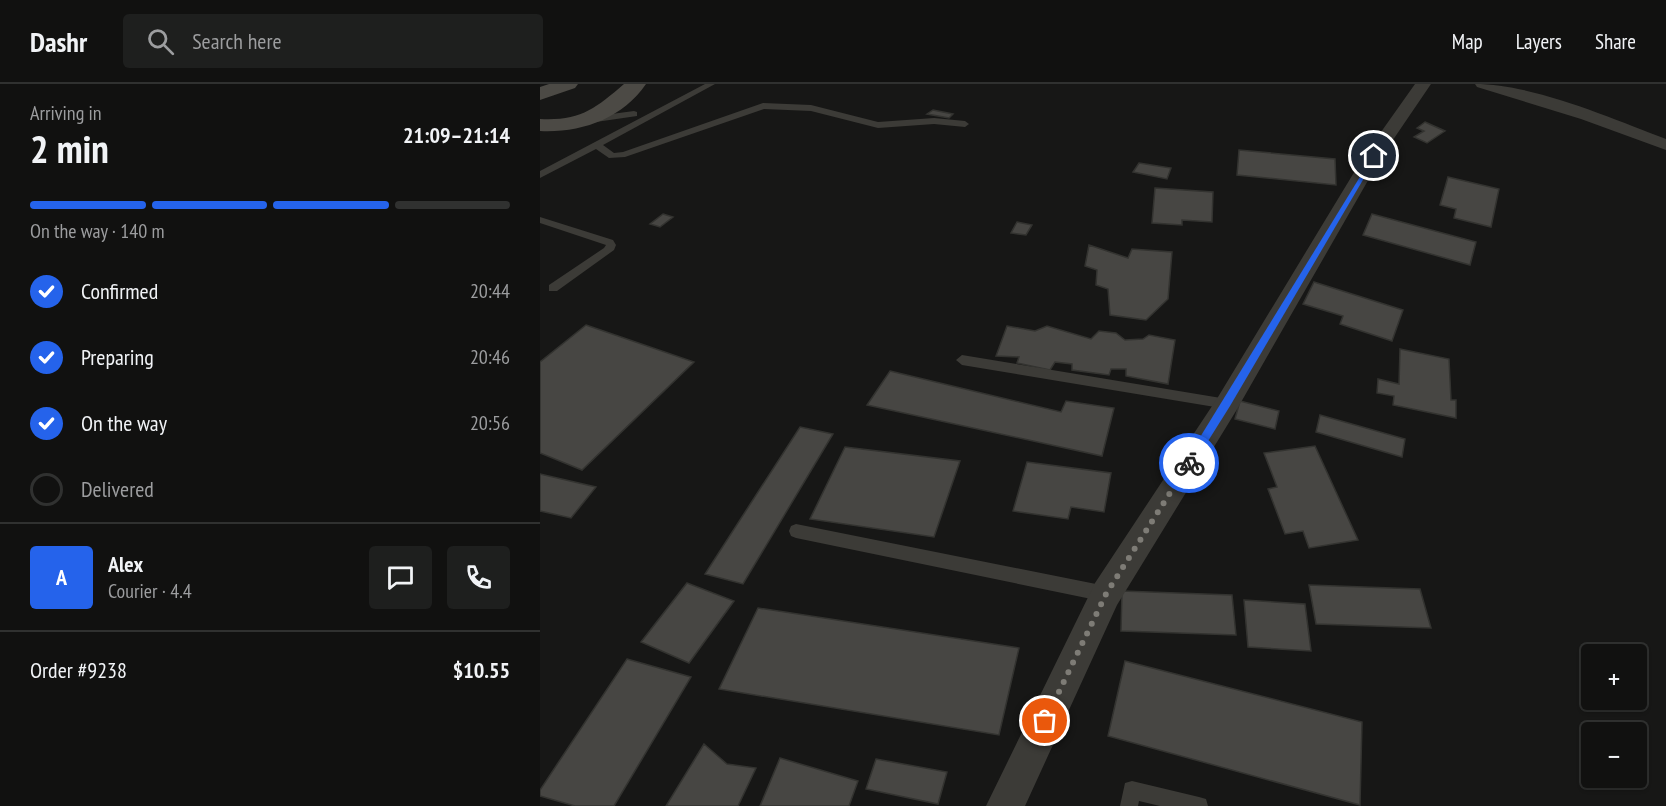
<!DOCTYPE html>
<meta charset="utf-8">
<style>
:root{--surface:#111110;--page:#1e1f1e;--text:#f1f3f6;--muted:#9c9d9f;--line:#303130;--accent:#2563eb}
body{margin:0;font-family:"PT Sans Narrow",sans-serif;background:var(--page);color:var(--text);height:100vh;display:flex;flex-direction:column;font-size:22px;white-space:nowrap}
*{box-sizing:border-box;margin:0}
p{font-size:20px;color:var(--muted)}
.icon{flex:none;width:33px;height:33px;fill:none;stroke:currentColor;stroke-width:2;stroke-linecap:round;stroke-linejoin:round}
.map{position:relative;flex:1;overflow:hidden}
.panel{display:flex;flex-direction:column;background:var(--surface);width:540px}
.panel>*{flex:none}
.controls{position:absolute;left:1041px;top:560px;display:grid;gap:12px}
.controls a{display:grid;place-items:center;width:66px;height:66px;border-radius:6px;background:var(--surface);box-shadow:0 2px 4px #0004,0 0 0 2px var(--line);font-size:30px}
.pin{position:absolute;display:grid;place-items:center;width:51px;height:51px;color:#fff;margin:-26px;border:3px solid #fff;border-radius:50%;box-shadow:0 2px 6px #0007}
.courier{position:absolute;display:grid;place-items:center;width:60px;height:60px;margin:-30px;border:4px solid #2563eb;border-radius:50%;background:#fff;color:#222;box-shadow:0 2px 8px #0007}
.head em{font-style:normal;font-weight:700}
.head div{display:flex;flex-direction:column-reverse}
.head{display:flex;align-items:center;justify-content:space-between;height:102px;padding:0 30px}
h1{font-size:39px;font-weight:700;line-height:45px}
.bar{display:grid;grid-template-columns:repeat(4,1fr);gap:9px 6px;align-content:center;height:72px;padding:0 30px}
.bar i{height:8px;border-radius:4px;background:var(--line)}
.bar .active{background:var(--accent)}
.bar p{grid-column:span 4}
.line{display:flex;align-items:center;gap:15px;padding:0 30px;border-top:2px solid var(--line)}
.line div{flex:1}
.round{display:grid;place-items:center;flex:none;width:63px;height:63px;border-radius:6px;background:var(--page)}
ol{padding:0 30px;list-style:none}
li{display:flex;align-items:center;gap:18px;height:66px}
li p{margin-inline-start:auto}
li .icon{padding:6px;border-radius:50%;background:var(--accent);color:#fff;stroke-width:4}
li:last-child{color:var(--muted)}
li i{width:33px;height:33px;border:3px solid var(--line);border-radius:50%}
header{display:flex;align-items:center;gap:36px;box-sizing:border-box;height:84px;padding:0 30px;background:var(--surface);border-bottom:2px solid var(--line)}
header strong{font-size:28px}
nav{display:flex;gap:33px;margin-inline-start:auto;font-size:21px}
.search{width:420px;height:54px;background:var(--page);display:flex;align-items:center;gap:15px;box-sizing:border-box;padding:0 21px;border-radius:6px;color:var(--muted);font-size:22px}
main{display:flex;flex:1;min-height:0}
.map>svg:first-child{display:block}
.building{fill:#474643;stroke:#333330;stroke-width:1.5}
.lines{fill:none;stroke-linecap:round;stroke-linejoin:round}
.service{fill:#3c3b37;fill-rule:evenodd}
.minor{fill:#3c3b37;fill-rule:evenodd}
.secondary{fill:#4c4a45;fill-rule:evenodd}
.route{fill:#2563eb}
.done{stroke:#7e7c76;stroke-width:6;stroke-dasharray:0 10.8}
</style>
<header>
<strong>Dashr</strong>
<div class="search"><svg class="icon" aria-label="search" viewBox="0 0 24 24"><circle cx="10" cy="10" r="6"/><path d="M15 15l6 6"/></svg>Search here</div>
<nav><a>Map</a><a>Layers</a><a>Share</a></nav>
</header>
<main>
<section class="panel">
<div class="head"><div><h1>2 min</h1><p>Arriving in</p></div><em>21:09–21:14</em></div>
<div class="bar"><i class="active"></i><i class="active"></i><i class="active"></i><i></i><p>On the way · 140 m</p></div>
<ol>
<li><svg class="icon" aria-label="check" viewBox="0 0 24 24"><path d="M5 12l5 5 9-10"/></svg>Confirmed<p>20:44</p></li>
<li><svg class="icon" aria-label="check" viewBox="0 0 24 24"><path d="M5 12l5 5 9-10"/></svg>Preparing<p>20:46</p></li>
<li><svg class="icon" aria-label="check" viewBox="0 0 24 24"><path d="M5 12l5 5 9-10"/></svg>On the way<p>20:56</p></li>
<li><i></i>Delivered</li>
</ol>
<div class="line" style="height:108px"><b class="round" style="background:var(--accent);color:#fff">A</b><div><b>Alex</b><p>Courier · 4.4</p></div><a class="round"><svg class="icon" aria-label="chat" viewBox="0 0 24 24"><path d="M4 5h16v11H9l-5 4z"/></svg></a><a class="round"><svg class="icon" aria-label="phone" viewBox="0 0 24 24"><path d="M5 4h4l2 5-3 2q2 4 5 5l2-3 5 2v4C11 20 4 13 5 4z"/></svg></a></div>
<div class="line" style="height:78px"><div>Order #9238</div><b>$10.55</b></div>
</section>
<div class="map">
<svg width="1126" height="722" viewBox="0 0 1126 722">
<rect width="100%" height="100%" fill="#171716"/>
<path class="building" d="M393 26 413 30 409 34 387 30Z
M885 38 905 47 887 59 874 53 884 47 877 44Z
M699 66 795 75 796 101 697 91Z
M599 79 631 84 627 95 593 88Z
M908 93 959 105 951 143 914 134 916 125 900 121Z
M615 104 673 108 672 138 642 136V141L612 139Z
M123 130 133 133 120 143 110 140Z
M832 130 936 158 930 181 823 151Z
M477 138 492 141 486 151 471 149Z
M549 161 588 174 592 165 632 168 628 215 606 236 570 231 568 205 556 201 557 186 545 182Z
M774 198 863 226 852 257 800 240 803 232 763 220Z
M46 241 154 278 42 386 0 369V278Z
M467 242 495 247 507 242 551 255 559 247 576 249 585 256 603 255 609 251 635 256 628 300 586 292V285H571L569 291 532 286V280L515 278 510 286 477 279 479 273 456 272Z
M860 265 909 275 911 316H916V334L853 321 854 312 837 309 838 295 859 300Z
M350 287 521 328 526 317 574 324 562 372 327 321Z
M700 317 739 327 735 345 695 335Z
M780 331 865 355 862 373 776 348Z
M260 343 293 350 203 500 165 490Z
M775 362 818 456 769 464 763 447 745 450 728 405 737 403 724 369Z
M305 363 420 377 394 453 270 435Z
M487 378 571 389 564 428 531 423 528 435 473 427Z
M0 390 56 403 31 434 0 427Z
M147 499 194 517 149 579 101 558Z
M769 501 880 505 891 544 776 540Z
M582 507 692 511 696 551 581 547Z
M704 516 765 520 771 567 708 563Z
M218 524 479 564 459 651 179 605Z
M87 575 151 593 74 722H35L0 712V706Z
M585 577 822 638 820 721 568 652Z
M164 660 187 680 216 684 198 722H126Z
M240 674 318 697 309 722H220Z
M336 675 407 688 398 720 326 705Z"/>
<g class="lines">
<path class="service" d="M165 0H175L63 61 74 69 83 68 223 19 271 21 338 38 394 34 425 37 429 40 425 43 394 40 338 44 271 27 224 25 85 73 69 74 56 65 0 94V87Z
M94 27 97 28V32L49 39 45 36 49 33Z
M0 133 73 156 76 161 74 166 17 207H9V201L64 164 66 161 0 139Z
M422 271 687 315 693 320 687 325 422 281 416 276Z
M256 440 566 502 572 505 574 510 572 515 566 518 256 454 251 452 249 447 251 442Z
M592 697 659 713 666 715 668 722H620L599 717 598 722H580L585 699Z"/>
<path class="minor" d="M875 0H891L842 72 696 327 577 521 485 722H446L555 499 678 313 824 72Z
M935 0C993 0 1071 34 1126 55V66L1041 35 937 3Z"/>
<path class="secondary" d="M9 0H38L35 4 0 16V3Z
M84 0H106C82 35 41 49 0 47V35C40 37 55 25 84 0Z"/>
</g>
<path class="route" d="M834 70 837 72 690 322 653 381H646V376Z"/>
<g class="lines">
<path class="done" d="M505 637 566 510 649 379"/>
</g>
</svg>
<div class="controls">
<a>+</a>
<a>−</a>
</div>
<div class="pin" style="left:505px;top:637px;background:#ea580c"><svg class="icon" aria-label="bag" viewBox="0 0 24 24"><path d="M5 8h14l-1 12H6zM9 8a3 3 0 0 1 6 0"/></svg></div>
<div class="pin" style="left:834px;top:72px;background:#1f2937"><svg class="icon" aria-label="home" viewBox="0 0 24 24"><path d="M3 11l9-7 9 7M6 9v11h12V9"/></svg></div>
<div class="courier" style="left:649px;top:379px"><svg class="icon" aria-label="bike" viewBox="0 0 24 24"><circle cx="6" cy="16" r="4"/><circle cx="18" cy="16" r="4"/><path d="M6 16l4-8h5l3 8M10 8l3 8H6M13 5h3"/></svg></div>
</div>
</main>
